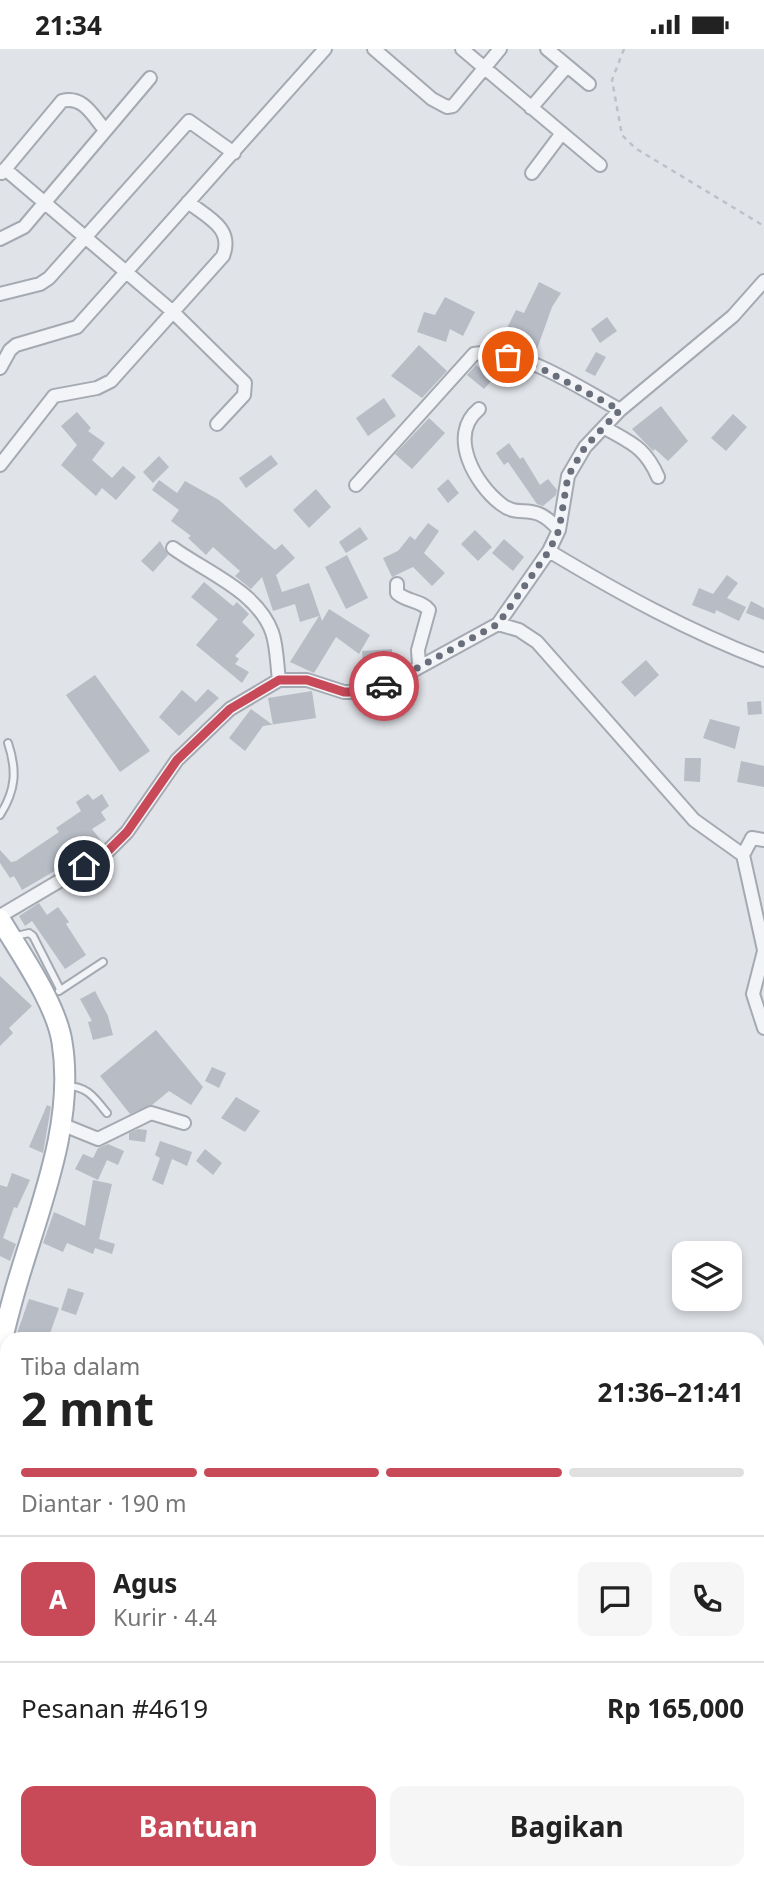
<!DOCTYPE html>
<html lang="id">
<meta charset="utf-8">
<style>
:root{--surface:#fff;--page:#f6f6f6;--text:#222;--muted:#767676;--line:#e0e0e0;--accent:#c84a59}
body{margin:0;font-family:"Noto Sans",sans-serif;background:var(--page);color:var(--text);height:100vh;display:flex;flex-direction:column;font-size:26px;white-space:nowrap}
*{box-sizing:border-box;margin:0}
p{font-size:23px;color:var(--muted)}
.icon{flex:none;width:38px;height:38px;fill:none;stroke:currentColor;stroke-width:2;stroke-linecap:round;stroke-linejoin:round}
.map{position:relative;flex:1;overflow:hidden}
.details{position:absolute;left:0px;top:1283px;width:765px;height:548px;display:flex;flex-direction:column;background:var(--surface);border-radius:21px 21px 0 0;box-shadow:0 4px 10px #0003}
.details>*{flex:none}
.fabs{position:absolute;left:672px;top:1192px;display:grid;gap:14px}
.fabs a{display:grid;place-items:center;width:70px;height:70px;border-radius:14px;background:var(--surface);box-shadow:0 4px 10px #0003;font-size:35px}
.pin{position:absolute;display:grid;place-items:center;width:60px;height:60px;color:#fff;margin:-30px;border:4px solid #fff;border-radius:50%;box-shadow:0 2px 7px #0007}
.courier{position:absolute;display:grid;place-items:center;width:70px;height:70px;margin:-35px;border:5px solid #c84a59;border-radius:50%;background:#fff;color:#222;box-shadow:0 2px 9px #0007}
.headline em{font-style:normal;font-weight:700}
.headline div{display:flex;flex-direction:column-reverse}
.headline{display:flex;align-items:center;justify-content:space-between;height:119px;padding:0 21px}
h1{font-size:46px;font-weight:700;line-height:52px}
.bar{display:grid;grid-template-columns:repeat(4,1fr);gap:10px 7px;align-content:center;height:84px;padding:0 21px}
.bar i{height:9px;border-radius:5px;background:var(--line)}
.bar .selected{background:var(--accent)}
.bar p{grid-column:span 4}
.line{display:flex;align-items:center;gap:18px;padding:0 21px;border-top:2px solid var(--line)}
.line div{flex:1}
.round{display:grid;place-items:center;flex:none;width:74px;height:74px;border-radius:14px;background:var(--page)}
.cta{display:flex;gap:14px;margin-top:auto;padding:14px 21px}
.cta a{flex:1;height:80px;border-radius:14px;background:var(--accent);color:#fff;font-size:28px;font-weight:700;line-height:80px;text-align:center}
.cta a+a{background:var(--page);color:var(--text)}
.status{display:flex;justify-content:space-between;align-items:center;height:49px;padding:0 35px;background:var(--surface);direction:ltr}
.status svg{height:19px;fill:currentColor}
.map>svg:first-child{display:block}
.water{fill:#9cafc7}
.building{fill:#b7bcc5}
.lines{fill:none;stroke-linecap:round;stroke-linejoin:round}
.service-casing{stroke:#a5aab2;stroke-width:10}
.minor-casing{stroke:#a5aab2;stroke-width:16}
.primary-casing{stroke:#9fa7b3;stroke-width:23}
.path{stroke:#bec1c7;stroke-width:2.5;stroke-dasharray:5 5;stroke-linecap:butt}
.service{stroke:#f2f4f7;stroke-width:6}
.minor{stroke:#f2f4f7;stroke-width:12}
.primary{stroke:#fff;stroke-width:19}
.done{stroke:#696f7a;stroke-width:7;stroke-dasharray:0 12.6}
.route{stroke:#c84a59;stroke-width:9}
</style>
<div class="status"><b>21:34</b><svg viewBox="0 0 49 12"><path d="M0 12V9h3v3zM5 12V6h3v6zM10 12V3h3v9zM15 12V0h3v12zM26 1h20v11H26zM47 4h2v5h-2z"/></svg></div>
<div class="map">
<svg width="764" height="1829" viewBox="0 0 764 1829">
<rect width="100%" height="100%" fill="#e0e3e8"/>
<path class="water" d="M272 1824H482L480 1829H270Z"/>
<path class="building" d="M539 233 561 244 552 258 537 300 514 290 511 296 501 291 516 261 524 264Z
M445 248 475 263 463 287 450 280 446 293 417 283 424 263 435 266Z
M607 268 617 282 600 294 591 280Z
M419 296 447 322 422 349 391 327Z
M596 303 606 308 595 327 585 322Z
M476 316 493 330 484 340 467 326Z
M384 349 396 367 368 387 356 369Z
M661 357 688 392 668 412 655 400 653 402 632 380Z
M77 363 91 379 88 382 105 394 92 411 112 429 123 417 136 428 116 451 102 439 96 447 61 416 77 396 61 377Z
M733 365 747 378 726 402 711 389Z
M429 369 445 384 412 420 395 405Z
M509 394 520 410 523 408 540 436 548 430 557 441 556 446 543 457 537 455 508 413 504 416 496 404Z
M271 406 278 415 246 439 239 429Z
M159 407 169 418 153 434 143 423Z
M448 430 459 444 448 454 437 440Z
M159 431 177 444 185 432 219 451 275 501 282 495 295 509 276 526 282 543 309 534 322 572 329 560 370 586 359 605 336 588 314 624 290 613 319 567 300 573 295 555 273 562 262 528 251 540 235 527 240 522 213 498 206 506 188 489 191 487 171 472 179 461 152 441Z
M316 440 331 458 309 479 293 461Z
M428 474 439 482 424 504 445 524 432 537 413 518 392 528 383 509 398 502 410 487 415 491Z
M360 478 368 490 346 504 339 493Z
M475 481 492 498 478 512 461 495Z
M504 490 524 508 513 522 492 504Z
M160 492 168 506 153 523 141 512Z
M347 506 368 549 346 560 325 518Z
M727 526 738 534 727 549 746 558 739 572 716 561 715 565 692 556 699 539 713 545Z
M204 533 233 557 237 553 249 565 242 573 255 586 235 607 239 610 235 615 249 623 242 634 196 596 218 570 191 548Z
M751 552 764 559V571L746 564Z
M392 600 393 623 364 628 362 602Z
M646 611 659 626 635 648 621 633Z
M95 626 150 702 120 723 66 646Z
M208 640 219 649 179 687 159 668 182 641 196 653Z
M312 642 316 669 263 677 245 702 229 689 251 660 273 676 268 649Z
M761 652 762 665 748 666 747 653Z
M710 670 740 678 735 700 703 689Z
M685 709H701L700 733 684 732Z
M741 712 764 717V738L737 733Z
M88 745 93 751 102 745 109 757 101 763 106 771 92 780 103 794 95 801 90 794 64 813 65 816 22 841 14 827 10 829 0 814V801L11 813 16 812 59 783 56 779 81 762 76 753Z
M39 854 47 866 58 858 69 873 66 875 86 906 65 920 32 872 25 877 19 867Z
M0 927 32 957 9 979 13 984 0 997Z
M95 942 108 967 113 986 93 991 88 973 92 972 80 950Z
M156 981 203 1038 191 1056 169 1042 152 1056 130 1065 100 1027Z
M212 1018 226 1024 219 1039 205 1032Z
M236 1048 260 1062 245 1083 221 1069Z
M47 1056 51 1058 43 1104 29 1098Z
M138 1080 147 1081 145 1093 129 1091V1084Z
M160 1092 192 1103 187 1117 172 1110 163 1136 152 1131 160 1109 155 1106Z
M108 1095 124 1102 118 1116 107 1111 98 1131 75 1120 83 1105 93 1109 98 1099Z
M205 1100 222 1114 213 1126 196 1112Z
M12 1124 30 1131 17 1159 14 1158 3 1189 16 1195 10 1212 0 1207V1136L7 1138Z
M93 1131 112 1135 99 1190 115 1195 112 1205 95 1199 93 1205 67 1194 63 1203 43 1194 54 1163 85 1177Z
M68 1239 84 1244 76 1266 61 1261Z
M29 1250 59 1259 48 1290H15Z"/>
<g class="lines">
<g class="service-casing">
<path id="service" d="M0 766C16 741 17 721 8 694
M16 887 29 884 33 887 60 940
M59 942 103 913
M66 1037C87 1037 94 1048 107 1064
M0 1506 7 1505"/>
</g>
<g class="minor-casing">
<path id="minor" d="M374 0 432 50 447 58 453 57 500 0
M462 0 600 116
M547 0 589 35
M531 59 567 17
M5 120 172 262 245 334 244 346 217 375
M2 124 62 52C83 46 93 67 105 81
M532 124 562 84
M0 190 24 178 150 29
M0 245 40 235 49 229 189 72 234 104
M0 319 10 301 16 296 77 278 325 0
M479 360C447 386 475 435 501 455 521 471 532 450 559 481
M605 379C631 394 645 398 658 428
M0 416 54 347 97 339 111 332 223 207C234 179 207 168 188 153
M356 436 474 305C520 297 581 340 620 361
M173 499C206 523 257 542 272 583 277 597 277 616 279 631
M549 502C619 544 688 582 764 611
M397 535V544C407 553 421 551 429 561L418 601 419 616
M498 575 519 581 537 593 694 771 743 806 764 901
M743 806 752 789 764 791
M0 867 105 805 127 783 177 711 230 660 279 631H307L344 643H365L385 637 498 575 549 502 559 481 568 427 585 398 620 361 733 267 764 232
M764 902 753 945 764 979
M61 1075 98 1090 151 1064 184 1074
M0 1667 7 1668"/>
</g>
<g class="primary-casing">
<path id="primary" d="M0 870C20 904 56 954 62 993 76 1079 35 1168 13 1249 8 1268 2 1287 0 1306
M0 1341 7 1393
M41 1824 42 1829"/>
</g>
<path class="path" d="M624 0 612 31 622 86 635 99 764 177"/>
<use href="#service" class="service"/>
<use href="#minor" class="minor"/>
<use href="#primary" class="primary"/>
</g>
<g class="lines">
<path class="done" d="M384 637 498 575 549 502 559 481 568 427 585 398 620 361 531 314 508 308"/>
<path class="route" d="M84 817 105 805 127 783 177 711 230 660 279 631H307L344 643H365L384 637"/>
</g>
</svg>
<div class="fabs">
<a><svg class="icon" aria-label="layers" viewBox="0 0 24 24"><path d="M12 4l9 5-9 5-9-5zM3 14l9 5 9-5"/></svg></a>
</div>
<div class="pin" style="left:508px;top:308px;background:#ea580c"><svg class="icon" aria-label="bag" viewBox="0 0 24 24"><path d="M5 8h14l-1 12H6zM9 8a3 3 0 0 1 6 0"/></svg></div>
<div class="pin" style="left:84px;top:817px;background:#1f2937"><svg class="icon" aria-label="home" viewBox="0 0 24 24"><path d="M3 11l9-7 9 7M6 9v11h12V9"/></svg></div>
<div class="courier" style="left:384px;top:637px"><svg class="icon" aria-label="car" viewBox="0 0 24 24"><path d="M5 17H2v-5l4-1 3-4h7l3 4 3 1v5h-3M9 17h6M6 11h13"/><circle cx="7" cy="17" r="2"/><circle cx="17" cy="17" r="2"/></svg></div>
<section class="details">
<div class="headline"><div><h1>2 mnt</h1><p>Tiba dalam</p></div><em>21:36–21:41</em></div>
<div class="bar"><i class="selected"></i><i class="selected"></i><i class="selected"></i><i></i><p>Diantar · 190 m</p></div>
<div class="line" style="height:126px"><b class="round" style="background:var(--accent);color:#fff">A</b><div><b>Agus</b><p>Kurir · 4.4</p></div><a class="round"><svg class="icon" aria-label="chat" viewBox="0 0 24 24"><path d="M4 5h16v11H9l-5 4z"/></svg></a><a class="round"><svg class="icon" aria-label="phone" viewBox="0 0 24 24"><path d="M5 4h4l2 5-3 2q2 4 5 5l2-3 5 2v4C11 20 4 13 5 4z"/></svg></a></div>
<div class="line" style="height:91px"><div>Pesanan #4619</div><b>Rp 165,000</b></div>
<div class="cta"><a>Bantuan</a><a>Bagikan</a></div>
</section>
</div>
